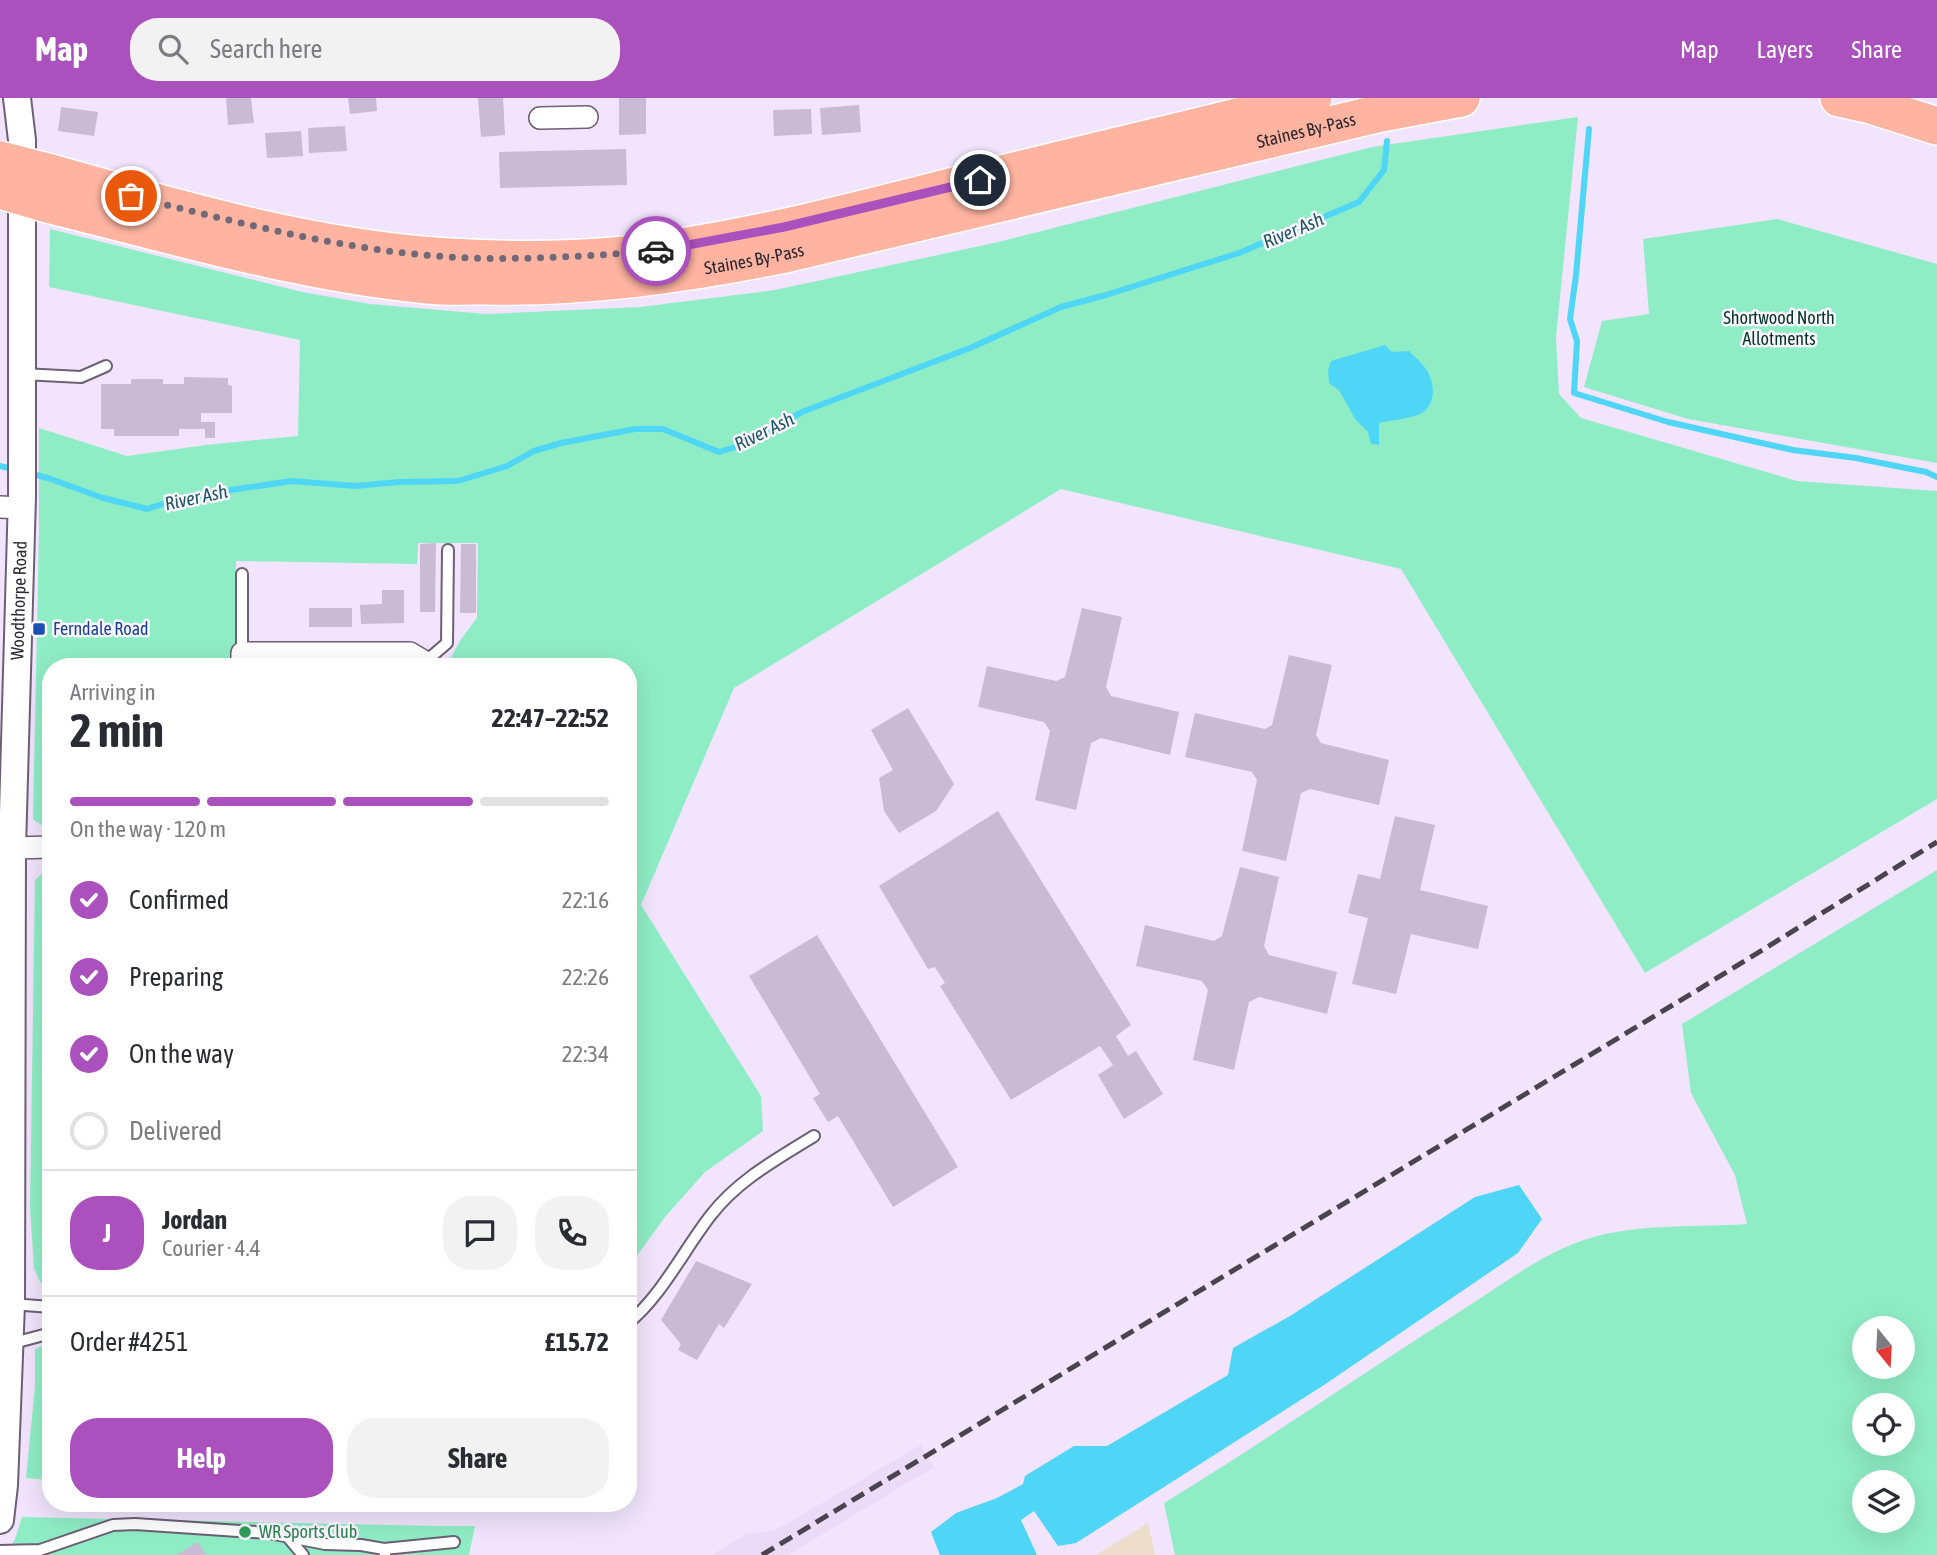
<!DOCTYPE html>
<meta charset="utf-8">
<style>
:root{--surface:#fff;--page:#f2f2f3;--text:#2b2b33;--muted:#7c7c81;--line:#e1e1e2;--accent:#ab51bd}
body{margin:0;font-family:"Asap Condensed",sans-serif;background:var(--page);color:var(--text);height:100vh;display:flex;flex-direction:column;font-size:26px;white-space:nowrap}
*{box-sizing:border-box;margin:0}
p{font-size:23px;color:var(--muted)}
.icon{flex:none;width:38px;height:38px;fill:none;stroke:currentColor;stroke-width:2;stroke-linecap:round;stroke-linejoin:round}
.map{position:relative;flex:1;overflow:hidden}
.panel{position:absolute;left:42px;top:560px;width:595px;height:854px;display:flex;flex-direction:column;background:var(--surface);border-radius:28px;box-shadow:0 7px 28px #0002}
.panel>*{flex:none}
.needle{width:46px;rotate:162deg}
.tools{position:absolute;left:1852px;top:1218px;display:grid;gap:14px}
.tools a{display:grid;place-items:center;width:63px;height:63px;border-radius:50%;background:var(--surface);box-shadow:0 7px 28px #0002;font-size:35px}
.pin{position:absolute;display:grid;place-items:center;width:60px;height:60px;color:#fff;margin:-30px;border:4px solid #fff;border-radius:50%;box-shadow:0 2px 7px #0007}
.courier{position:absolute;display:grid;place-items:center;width:70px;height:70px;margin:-35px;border:5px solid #ab51bd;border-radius:50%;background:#fff;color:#222;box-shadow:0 2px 9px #0007}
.head em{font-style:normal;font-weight:700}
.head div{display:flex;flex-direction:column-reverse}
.head{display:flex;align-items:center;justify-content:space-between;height:119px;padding:0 28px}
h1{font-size:46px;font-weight:700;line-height:52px}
.bar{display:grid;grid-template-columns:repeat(4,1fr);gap:10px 7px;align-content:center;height:84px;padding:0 28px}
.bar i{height:9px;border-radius:5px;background:var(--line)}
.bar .selected{background:var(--accent)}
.bar p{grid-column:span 4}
.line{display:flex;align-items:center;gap:18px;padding:0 28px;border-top:2px solid var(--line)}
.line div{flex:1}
.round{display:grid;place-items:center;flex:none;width:74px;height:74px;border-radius:28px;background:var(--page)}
ol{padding:0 28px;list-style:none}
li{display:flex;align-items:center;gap:21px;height:77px}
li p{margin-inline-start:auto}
li .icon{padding:7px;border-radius:50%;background:var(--accent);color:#fff;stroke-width:4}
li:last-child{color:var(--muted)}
li i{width:38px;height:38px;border:4px solid var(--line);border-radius:50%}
.button{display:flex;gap:14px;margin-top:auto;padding:14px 28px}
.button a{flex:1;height:80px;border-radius:28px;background:var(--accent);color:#fff;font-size:28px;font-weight:700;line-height:80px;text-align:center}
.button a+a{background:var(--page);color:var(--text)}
header{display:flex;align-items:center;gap:42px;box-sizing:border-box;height:98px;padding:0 35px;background:var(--accent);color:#fff}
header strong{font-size:33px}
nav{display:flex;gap:38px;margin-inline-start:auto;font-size:24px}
.search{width:490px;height:63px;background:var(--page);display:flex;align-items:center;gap:18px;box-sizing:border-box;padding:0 24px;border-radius:28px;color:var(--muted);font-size:26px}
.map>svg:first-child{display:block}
.built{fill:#ecdaf9}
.education{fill:#edddcb}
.green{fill:#8fedc5;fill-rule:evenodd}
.water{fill:#4fd6f6}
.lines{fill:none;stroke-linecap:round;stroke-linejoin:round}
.stream{stroke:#4fd6f6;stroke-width:6}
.building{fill:#c9bbd3}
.service-casing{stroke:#6c6075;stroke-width:14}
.minor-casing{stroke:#6c6075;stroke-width:24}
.tertiary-casing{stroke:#6c6075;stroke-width:30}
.trunk-casing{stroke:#fff;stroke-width:40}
.service{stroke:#fff;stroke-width:10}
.minor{stroke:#fff;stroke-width:21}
.tertiary{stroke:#fff;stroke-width:26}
.trunk{stroke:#feb4a0;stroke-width:37}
.rail{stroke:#4a444f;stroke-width:5;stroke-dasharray:14 7;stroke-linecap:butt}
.trunk-bridge-casing{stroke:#fff;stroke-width:40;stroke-linecap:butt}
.trunk-bridge{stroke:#feb4a0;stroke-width:37}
.done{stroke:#716977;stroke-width:7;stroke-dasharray:0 12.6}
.route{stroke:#ab51bd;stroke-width:9}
.transit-dot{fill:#1a4fb4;stroke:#faf5ff;stroke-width:2.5}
.leisure-dot{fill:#2e9e5b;stroke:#faf5ff;stroke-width:2.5}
.labels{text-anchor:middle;stroke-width:5;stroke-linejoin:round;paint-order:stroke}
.street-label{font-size:18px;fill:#2c2730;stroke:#faf5ff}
.park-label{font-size:18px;fill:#013524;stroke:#faf5ff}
.transit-label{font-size:18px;fill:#164399;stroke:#faf5ff;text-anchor:start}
.leisure-label{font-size:18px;fill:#27864d;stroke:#faf5ff;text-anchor:start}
.water-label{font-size:19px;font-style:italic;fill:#1f5664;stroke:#faf5ff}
</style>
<header>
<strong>Map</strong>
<div class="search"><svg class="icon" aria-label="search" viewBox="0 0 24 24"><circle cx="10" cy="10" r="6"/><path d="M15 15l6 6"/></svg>Search here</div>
<nav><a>Map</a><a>Layers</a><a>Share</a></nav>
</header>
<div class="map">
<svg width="1937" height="1457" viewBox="0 0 1937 1457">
<rect width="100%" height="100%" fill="#f1e4fc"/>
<path class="built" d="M921 1347 934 1369 788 1457H711L747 1436 776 1432Z"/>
<path class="education" d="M1148 1425 1155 1457H1096Z"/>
<path class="green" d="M1578 19 1556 239 1559 296 1581 320 1797 383 1937 393V701L1645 875 1401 471 1061 391 734 590 641 807 761 998 763 1033 705 1074 665 1119 628 1170V569H446L461 541 477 520 478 445H418L417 466 236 463V569H51V734L33 721 39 432V330L127 358 206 347 298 338 300 242 49 189 50 131 302 194 370 206 486 216 640 209 775 192 994 145 1372 49Z
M1777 121 1937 166V365L1688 321 1584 289 1602 223 1649 216 1643 141Z
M51 767V1191L40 1184 34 1170 30 1110 35 782Z
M1937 772V1457H1175L1164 1405C1264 1344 1360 1277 1459 1214 1496 1191 1533 1162 1573 1146 1627 1124 1690 1130 1747 1126L1735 1077 1691 995 1682 926ZM1864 1230H1902V1269H1864ZM1864 1307H1902V1346H1864ZM1864 1384H1902V1423H1864Z
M51 1244V1382L26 1380 35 1289V1251Z
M22 1419 437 1428H475L469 1457H6L15 1441Z"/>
<path class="water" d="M1385 247 1392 254 1409 253C1417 261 1427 269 1430 279 1436 293 1433 311 1418 317 1406 321 1392 322 1379 325V347L1371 346 1368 334 1355 321 1339 292 1329 285 1328 272 1331 263Z
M1519 1087 1542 1121 1518 1155 1324 1287 1076 1445 1058 1448 1034 1413 1021 1422 1037 1457H940L931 1434 956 1415 997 1400 1023 1386 1025 1378 1074 1348H1107L1228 1277 1233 1250 1290 1218 1475 1099Z"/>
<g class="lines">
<path class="stream" d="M1589 31 1576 177 1570 221 1577 243 1574 295 1668 324 1793 352 1856 360 1926 374 1937 379
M0 368 17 372
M28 375 48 380 103 400 147 411 184 399 292 383 355 388 399 384 458 383 507 368 534 353 561 345 635 331H663L719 354 742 347 802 314 970 250 1061 209 1106 197 1239 155 1359 104 1384 72 1387 43"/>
</g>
<path class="building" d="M226 0H251L254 25 228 27Z
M348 0H376L377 13 350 16Z
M478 0H503L505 37 481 39Z
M619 0H646V36L619 37Z
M859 7 861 34 822 37 820 10Z
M61 9 98 14 94 38 58 33Z
M811 11 812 36 774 38 773 12Z
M345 28 347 53 309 55 308 30Z
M301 33 303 58 267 60 265 35Z
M626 51 627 87 500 90 499 54Z
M184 279 228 280V287L232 288V315H201V324H215V340H205V331H179V338H114V331H101V286H131V281H163V286H184Z
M436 445 435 514H420V446Z
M461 446H476V515H460Z
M382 492H404V525L361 526 360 507 382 506Z
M309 510H352V529H309Z
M1082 510 1122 519 1106 589 1111 598 1179 614 1170 657 1101 640 1091 645 1076 712 1035 702 1050 633 1044 624 978 609 987 568 1056 583 1065 579Z
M1289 557 1332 567 1316 637 1321 645 1389 662 1379 707 1310 691 1301 695 1286 763 1242 753 1257 682 1252 674 1185 659 1195 615 1265 631 1272 627Z
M908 610 954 686 936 713 899 735 884 713 879 680 893 672 871 632Z
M998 713 1131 927 1116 938 1128 958 1136 953 1163 996 1124 1021 1098 977 1113 967 1100 948 1011 1002 940 888 945 885 935 869 928 871 879 788Z
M1395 718 1435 727 1420 792 1488 808 1478 851 1411 836 1396 896 1352 886 1368 820 1348 815 1358 776 1380 781Z
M1240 769 1279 779 1264 848 1269 857 1337 874 1327 916 1259 899 1249 904 1234 972 1193 962 1208 892 1202 883 1136 868 1145 827 1214 843 1222 838Z
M817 837 958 1069 893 1109 838 1018 828 1024 813 1000 820 996 749 878Z
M696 1163 752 1186 724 1230 719 1226 697 1262 678 1252 681 1246 661 1222Z
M198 1444 206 1457H176Z"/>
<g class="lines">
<g class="service-casing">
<path id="service" d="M22 276 81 279 106 268
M242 476V555
M425 564 447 545 448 452
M11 1206 51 1209
M628 1225C661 1199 685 1150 711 1117 738 1082 777 1061 814 1038
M10 1246 51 1235
M287 1438 303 1457
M384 1451 454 1444
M0 1453 40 1452 113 1427 135 1426 269 1435 325 1446 361 1447 384 1451 385 1457"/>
</g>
<g class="minor-casing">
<path id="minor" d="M540 20 587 19
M0 409 21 410
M242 569V555H410L425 564 426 569
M12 750 51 749"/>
</g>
<g class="tertiary-casing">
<g id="tertiary">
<path id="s1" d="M0 1422 4 1387 11 1206 12 750 22 398V42L17 0"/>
</g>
</g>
<g class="trunk-casing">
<g id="trunk">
<path d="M1839 0 1871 7 1937 28"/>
<path d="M51 75C181 112 314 151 450 159 520 163 594 163 663 152 772 136 879 107 986 80 1095 53 1204 28 1313 0"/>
<path id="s2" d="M44 105C171 137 297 174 427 187 446 189 466 188 485 188 587 190 685 176 785 156L1381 15 1461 0"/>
</g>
</g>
<use href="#service" class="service"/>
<use href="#minor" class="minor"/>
<use href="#tertiary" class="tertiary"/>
<use href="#trunk" class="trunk"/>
<path class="rail" d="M762 1457 1696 893 1937 744"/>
<g class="trunk-bridge-casing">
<path id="trunk-bridge" d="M0 62 51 75
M0 92 44 105"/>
</g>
<use href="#trunk-bridge" class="trunk-bridge"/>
</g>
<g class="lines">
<path class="done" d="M131 98C236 124 341 152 449 159 518 163 587 158 656 153"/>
<path class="route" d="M656 153 784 129 980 82"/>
</g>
<rect class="transit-dot" x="32" y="524" width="14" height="14" rx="3.5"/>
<circle class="leisure-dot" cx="245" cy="1434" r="7"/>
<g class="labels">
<g class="street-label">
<text dy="6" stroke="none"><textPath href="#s2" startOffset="1288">Staines By-Pass</textPath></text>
<text dy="6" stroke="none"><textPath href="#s2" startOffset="721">Staines By-Pass</textPath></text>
<text dy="6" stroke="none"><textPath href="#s1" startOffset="920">Woodthorpe Road</textPath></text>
</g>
<g class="park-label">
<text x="1779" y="226">Shortwood North<tspan x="1779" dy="21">Allotments</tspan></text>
</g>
<g class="transit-label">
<text x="53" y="537">Ferndale Road</text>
</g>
<g class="leisure-label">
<text x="259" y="1440">WR Sports Club</text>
</g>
<g class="water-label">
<text transform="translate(1293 132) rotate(-23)" y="7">River Ash</text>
<text transform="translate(764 333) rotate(-26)" y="7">River Ash</text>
<text transform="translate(196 399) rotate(-12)" y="7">River Ash</text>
</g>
</g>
</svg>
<div class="tools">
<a><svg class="needle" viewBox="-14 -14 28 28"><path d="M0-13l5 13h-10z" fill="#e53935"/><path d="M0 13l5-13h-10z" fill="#7c7c81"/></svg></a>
<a><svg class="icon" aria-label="locate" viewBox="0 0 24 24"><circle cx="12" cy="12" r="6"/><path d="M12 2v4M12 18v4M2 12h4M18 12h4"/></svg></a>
<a><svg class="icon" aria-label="layers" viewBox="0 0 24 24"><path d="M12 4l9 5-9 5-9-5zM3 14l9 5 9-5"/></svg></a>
</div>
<div class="pin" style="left:131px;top:98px;background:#ea580c"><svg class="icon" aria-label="bag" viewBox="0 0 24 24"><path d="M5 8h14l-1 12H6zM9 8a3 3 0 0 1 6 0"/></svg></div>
<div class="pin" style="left:980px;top:82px;background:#1f2937"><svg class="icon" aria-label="home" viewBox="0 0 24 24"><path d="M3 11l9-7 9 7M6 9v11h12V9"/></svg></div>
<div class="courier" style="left:656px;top:153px"><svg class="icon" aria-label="car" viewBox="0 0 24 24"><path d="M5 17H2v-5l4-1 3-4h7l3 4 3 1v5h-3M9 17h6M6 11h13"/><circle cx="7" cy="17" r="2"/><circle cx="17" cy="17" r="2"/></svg></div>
<section class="panel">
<div class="head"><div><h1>2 min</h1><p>Arriving in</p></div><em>22:47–22:52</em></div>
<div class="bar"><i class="selected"></i><i class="selected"></i><i class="selected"></i><i></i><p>On the way · 120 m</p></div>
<ol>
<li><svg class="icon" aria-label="check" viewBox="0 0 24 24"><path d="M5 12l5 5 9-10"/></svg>Confirmed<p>22:16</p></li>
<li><svg class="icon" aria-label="check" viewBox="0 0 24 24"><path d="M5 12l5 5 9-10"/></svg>Preparing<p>22:26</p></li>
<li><svg class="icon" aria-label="check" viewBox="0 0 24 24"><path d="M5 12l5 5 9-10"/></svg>On the way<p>22:34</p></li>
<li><i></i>Delivered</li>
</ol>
<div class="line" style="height:126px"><b class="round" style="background:var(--accent);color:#fff">J</b><div><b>Jordan</b><p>Courier · 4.4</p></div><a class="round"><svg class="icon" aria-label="chat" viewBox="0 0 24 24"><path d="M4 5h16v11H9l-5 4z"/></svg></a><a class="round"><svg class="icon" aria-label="phone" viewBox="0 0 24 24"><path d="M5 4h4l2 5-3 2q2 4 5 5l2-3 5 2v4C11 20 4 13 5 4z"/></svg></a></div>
<div class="line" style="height:91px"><div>Order #4251</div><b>£15.72</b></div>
<div class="button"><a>Help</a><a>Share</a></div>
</section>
</div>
